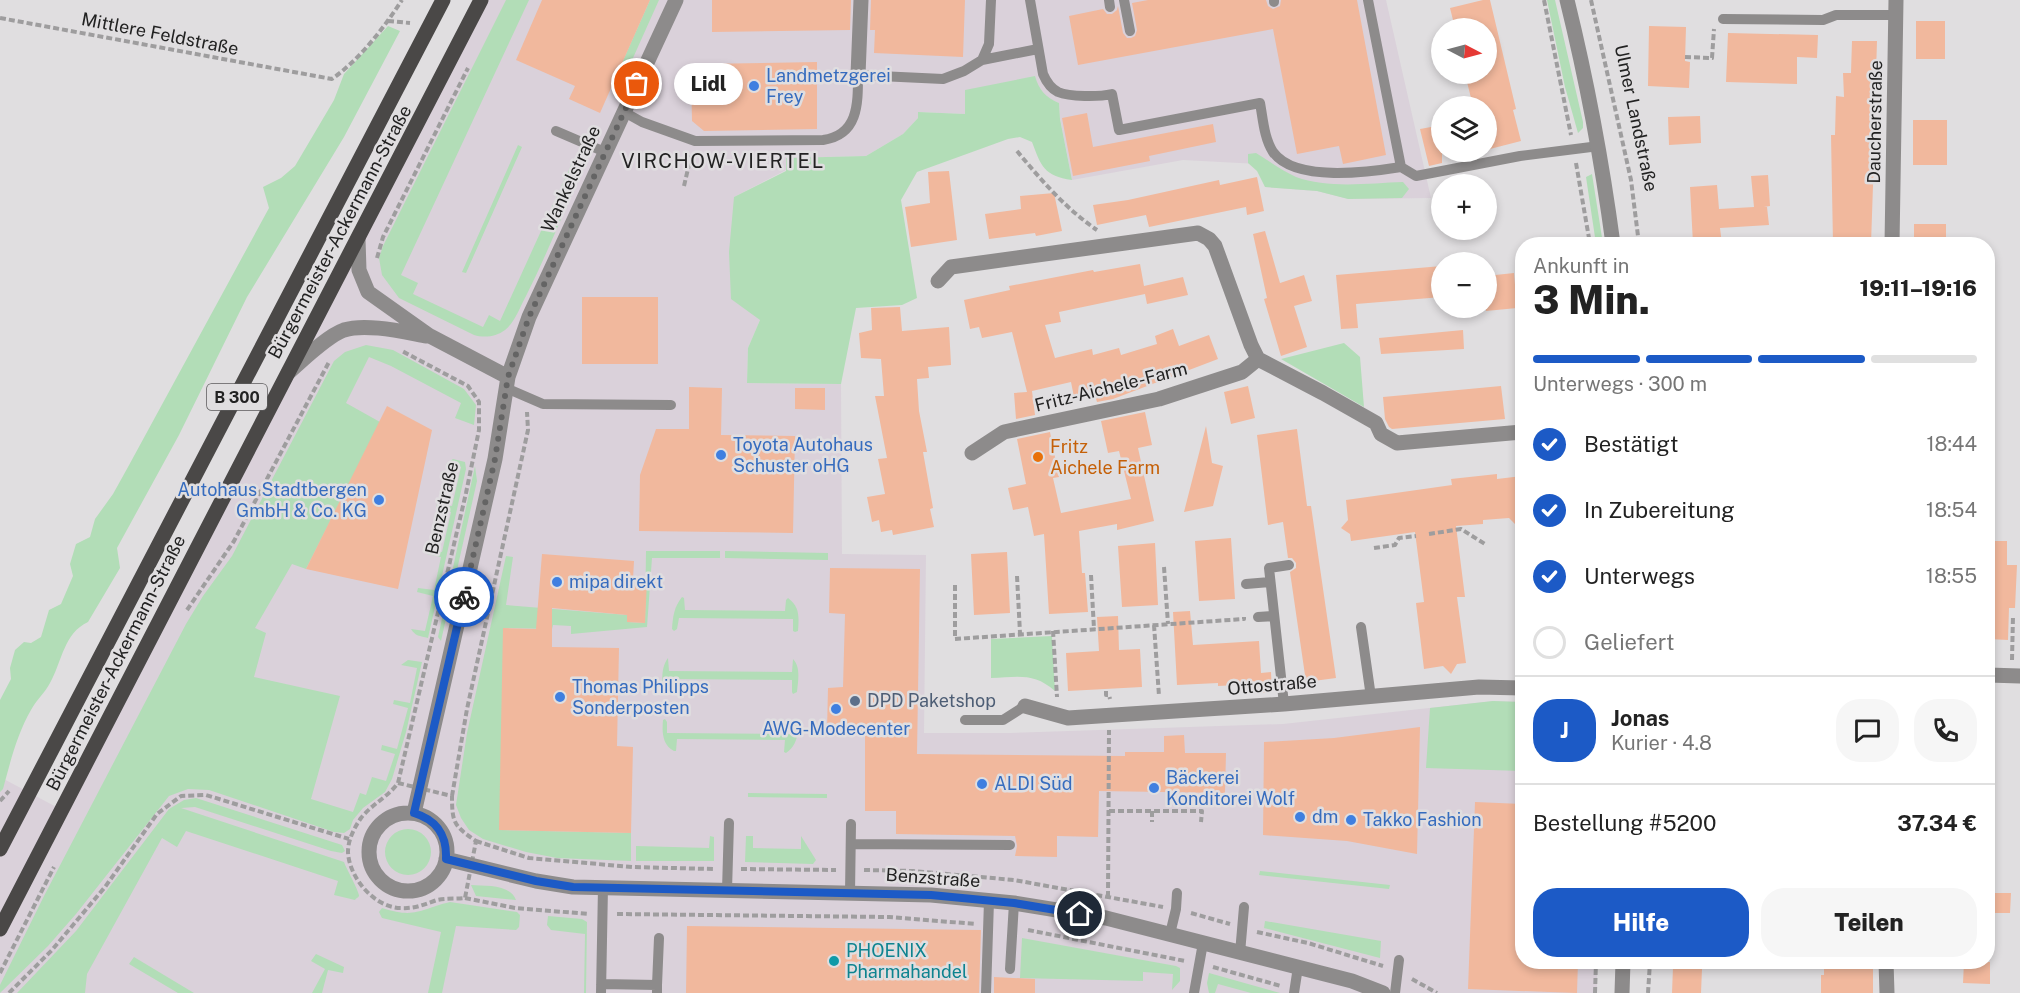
<!DOCTYPE html>
<html lang="de">
<meta charset="utf-8">
<style>
:root{--surface:#fff;--page:#f6f6f6;--text:#222;--muted:#767676;--line:#e0e0e0;--accent:#1c5ac6}
body{margin:0;font-family:"Public Sans",sans-serif;background:var(--page);color:var(--text);height:100vh;display:flex;flex-direction:column;font-size:22px;white-space:nowrap}
*{box-sizing:border-box;margin:0}
p{font-size:20px;color:var(--muted)}
.icon{flex:none;width:33px;height:33px;fill:none;stroke:currentColor;stroke-width:2;stroke-linecap:round;stroke-linejoin:round}
.map{position:relative;flex:1;overflow:hidden}
.details{position:absolute;left:1515px;top:237px;width:480px;height:732px;display:flex;flex-direction:column;background:var(--surface);border-radius:24px;box-shadow:0 3px 9px #0003}
.details>*{flex:none}
.needle{width:39px;rotate:96deg}
.tools{position:absolute;left:1431px;top:18px;display:grid;gap:12px}
.tools a{display:grid;place-items:center;width:66px;height:66px;border-radius:50%;background:var(--surface);box-shadow:0 3px 9px #0003;font-size:30px}
.pin{position:absolute;display:grid;place-items:center;width:51px;height:51px;color:#fff;margin:-26px;border:3px solid #fff;border-radius:50%;box-shadow:0 2px 6px #0007}
.courier{position:absolute;display:grid;place-items:center;width:60px;height:60px;margin:-30px;border:4px solid #1c5ac6;border-radius:50%;background:#fff;color:#222;box-shadow:0 2px 8px #0007}
.bubble{position:absolute;height:42px;border-radius:21px;background:var(--surface);box-shadow:0 3px 9px #0003;font-size:20px;font-weight:800;line-height:42px;text-align:center}
.headline em{font-style:normal;font-weight:800}
.headline div{display:flex;flex-direction:column-reverse}
.headline{display:flex;align-items:center;justify-content:space-between;height:102px;padding:0 18px}
h1{font-size:39px;font-weight:800;line-height:45px}
.bar{display:grid;grid-template-columns:repeat(4,1fr);gap:9px 6px;align-content:center;height:72px;padding:0 18px}
.bar i{height:8px;border-radius:4px;background:var(--line)}
.bar .selected{background:var(--accent)}
.bar p{grid-column:span 4}
.line{display:flex;align-items:center;gap:15px;padding:0 18px;border-top:2px solid var(--line)}
.line div{flex:1}
.round{display:grid;place-items:center;flex:none;width:63px;height:63px;border-radius:24px;background:var(--page)}
ol{padding:0 18px;list-style:none}
li{display:flex;align-items:center;gap:18px;height:66px}
li p{margin-inline-start:auto}
li .icon{padding:6px;border-radius:50%;background:var(--accent);color:#fff;stroke-width:4}
li:last-child{color:var(--muted)}
li i{width:33px;height:33px;border:3px solid var(--line);border-radius:50%}
.primary-button{display:flex;gap:12px;margin-top:auto;padding:12px 18px}
.primary-button a{flex:1;height:69px;border-radius:24px;background:var(--accent);color:#fff;font-size:24px;font-weight:800;line-height:69px;text-align:center}
.primary-button a+a{background:var(--page);color:var(--text)}
.map>svg:first-child{display:block}
.built{fill:#dad1da}
.green{fill:#b2ddb7}
.building{fill:#f1b89d}
.lines{fill:none;stroke-linecap:round;stroke-linejoin:round}
.path{stroke:#9e9d9e;stroke-width:4;stroke-dasharray:6 3;stroke-linecap:butt}
.service{stroke:#8d8b8b;stroke-width:10}
.minor{stroke:#8d8b8b;stroke-width:15}
.tertiary{stroke:#8d8b8b;stroke-width:15}
.primary{stroke:#4a4847;stroke-width:15}
.done{stroke:#646464;stroke-width:6;stroke-dasharray:0 10.8}
.route{stroke:#1c5ac6;stroke-width:8}
.shop-dot{fill:#3f7fe0;stroke:#e0dee0;stroke-width:2}
.food-dot{fill:#e8710a;stroke:#e0dee0;stroke-width:2}
.service-dot{fill:#5c6f8a;stroke:#e0dee0;stroke-width:2}
.culture-dot{fill:#0f9aa8;stroke:#e0dee0;stroke-width:2}
.labels{text-anchor:middle;stroke-width:5;stroke-linejoin:round;paint-order:stroke}
.shield{fill:#e0dee0;stroke:#5b5a5b;stroke-width:1.5}
.shield-label{font-size:16px;font-weight:bold;fill:#222}
.street-label{font-size:18px;fill:#222;stroke:#e0dee0}
.shop-label{font-size:18px;fill:#366cbe;stroke:#e0dee0;text-anchor:start}
.food-label{font-size:18px;fill:#c56008;stroke:#e0dee0;text-anchor:start}
.service-label{font-size:18px;fill:#4e5e75;stroke:#e0dee0;text-anchor:start}
.culture-label{font-size:18px;fill:#0d838f;stroke:#e0dee0;text-anchor:start}
.neighbourhood-label{font-size:20px;letter-spacing:1.5px;fill:#222;stroke:#e0dee0}
</style>
<div class="map">
<svg width="2020" height="993" viewBox="0 0 2020 993">
<rect width="100%" height="100%" fill="#e0dee0"/>
<path class="built" d="M481 0H1386L1431 198 1349 199 1317 191 1265 187 1258 164 1183 160 1072 180 1060 118 1059 103 1047 98 1038 88 966 90 965 114 919 112 918 118 903 134 866 156 786 158V170L734 197 760 320 748 348 747 383 841 384 842 554 926 555 924 733H1010L1283 724 1493 701 1522 702V962H1597V993H0V777L62 810Z"/>
<path class="green" d="M506 0H529L401 275 418 283 413 294 483 327 489 315 500 321 572 163 581 168V173C563 214 546 256 526 296 520 307 515 322 505 330 496 337 484 338 474 335L399 298 382 275 379 258 383 246Z
M650 0H659L624 78 620 81H614Z
M1547 0H1555L1583 122V128L1578 133 1565 87Z
M388 26 400 31 344 137 247 297 179 435 117 548 120 568 88 622C64 633 62 661 50 683 45 693 36 700 31 710 17 734 10 763 3 789L0 792V700L11 679 10 668 15 650 24 642 31 643 41 637 49 610 61 604 73 576 70 564 76 544 90 537 95 519 113 494 128 467 269 208 263 187 281 178 295 166 334 100 344 74Z
M1035 76C1039 90 1045 97 1059 103L1060 119 1072 180C1044 176 1041 166 1032 142L1020 137 1008 139 917 172 901 200 917 298 902 305 856 308 841 384 747 383 748 348 760 320 731 299 729 252 734 197 786 171V158L866 156 903 134 918 118V112L965 114V90Z
M518 145 522 147 466 273 462 272Z
M1256 153C1269 161 1283 171 1296 177 1328 189 1370 183 1403 182L1409 189 1402 198 1348 199 1317 191 1265 187 1257 171 1248 163V154Z
M1592 174 1603 244H1596L1586 177Z
M1344 343 1360 357 1364 407 1281 359Z
M366 345 393 350 464 389 476 405 474 425 455 418 461 403 391 366 369 357 346 403 380 422 306 569 292 564 255 628 266 633 254 677 340 696 311 799 353 812 360 793 366 795 372 777 386 781 395 754 381 750 382 745 397 749 408 708 393 704 394 700 410 703 417 668 401 665 408 660 422 662 406 732 392 779 385 792 363 808 353 820 350 829 344 833 334 832 209 790 188 789 169 796 76 914 48 946 0 993V985L44 896 186 624 203 596 232 556 334 361 345 352Z
M453 459 465 462 466 469 428 638C420 636 415 636 411 629L425 631 433 596 417 592 418 588 434 590 441 557 427 554V549L442 552 451 512 436 509 437 504 452 506 461 467 446 464Z
M475 466 477 481 441 641 438 637Z
M646 551H720V558H652L647 627 571 634V626L553 625 552 629 504 628 500 830 631 833V861L557 858 526 852 483 839 469 830 461 818 456 805 467 733 506 556 513 557 506 605 627 615V622L645 623Z
M725 551 828 553V560L725 558Z
M682 597 684 598 685 610 785 611 786 600 788 598C800 607 799 617 798 631L795 632 793 631V619L679 618 677 629 674 631 672 629C673 616 674 607 682 597Z
M1052 636 1055 691C1034 672 1017 677 991 678V639Z
M668 658 669 671 792 672 793 659C801 667 798 681 797 692L793 694 792 692V680L669 679 666 692 663 691C662 680 661 667 668 658Z
M1493 701 1522 702V771L1426 768 1430 708Z
M665 719 667 722V733L791 734 792 723 796 722C800 734 796 746 786 753L784 752 785 740 677 739 676 751H674C662 745 662 732 663 720Z
M748 793 827 794V798L748 797Z
M196 798 342 845 345 851 342 853 331 851 195 807 181 808 344 862C346 868 360 893 359 896 358 898 356 898 355 900L334 895 338 881 186 831 177 847 162 838 87 974 85 993H17L76 931 169 809 184 800Z
M385 852a23 23 0 1 1 46 0a23 23 0 1 1-46 0Z
M710 836 714 837V861H636V846L709 848Z
M746 836H753V848L801 849V836L816 860 813 864 745 862Z
M1260 871 1390 885 1389 889 1259 875Z
M471 885C486 886 510 884 516 900L476 896Z
M450 902 517 912 520 915 519 927 516 930 456 926 442 993H428L441 932 382 918 379 912 382 908C416 919 420 909 450 902Z
M548 916 582 919 587 922 586 993H584L585 934 551 930 547 925Z
M1265 921 1381 941 1380 958 1264 928Z
M1022 938 1176 966 1180 968V981L1172 990 1173 974 1143 972V981L1020 978Z
M316 954 344 967 343 973 328 970 322 993H312L325 969 311 961Z
M134 957 194 993H178L129 964Z
M1209 973 1280 993H1251L1218 984 1215 993H1209L1207 983Z"/>
<path class="building" d="M542 0H650L600 113 569 99 575 86 516 60Z
M712 0H851L850 30 712 32Z
M871 0H965L963 57 874 53 875 30H870Z
M1148 0H1266L1268 6 1273 9 1280 6 1281 0H1357L1386 155 1343 164 1339 146 1297 154 1273 29 1078 65 1069 16 1103 9 1107 14H1112L1117 10 1118 6 1123 33 1127 38H1131L1135 36 1137 30 1132 3Z
M1483 0H1490L1516 109 1513 110 1521 141 1486 150V106H1473L1465 74H1486V28H1455L1450 8Z
M1916 21H1945V59H1916Z
M1649 26 1686 27 1685 61 1690 62 1689 88 1648 86Z
M1728 33 1818 35 1817 58 1797 57V84L1726 82Z
M1852 41H1877L1876 74H1873L1870 156H1874L1871 244H1833L1831 135H1835L1836 96 1844 97 1843 73H1851Z
M817 62V129L704 131 692 121 691 74 699 64Z
M1087 113 1093 147 1213 124 1216 142 1149 156 1150 161 1073 176 1062 118Z
M1700 116 1701 143 1669 145 1668 117Z
M1913 120H1947V165H1913Z
M1442 125V163L1429 166 1420 129Z
M949 171 957 240 911 247 905 207 930 203 928 172Z
M1768 175 1770 206 1764 207H1767L1769 225 1720 228 1722 244H1693L1690 187 1717 185 1719 209 1754 207 1751 176Z
M1257 177 1264 211 1247 215 1246 207 1149 227 1146 215 1097 225 1093 205 1128 200 1219 180 1220 185Z
M1054 193 1062 231 1036 236 1035 233 989 239 985 214 1021 209 1020 196Z
M1914 224H1946V244H1914Z
M1265 231 1280 283 1304 275 1312 301 1294 306 1307 347 1281 356 1264 299 1267 298 1253 234Z
M1140 264 1144 286 1183 277 1188 295 1147 304 1145 294 1059 312 1061 322 1045 325 1055 358 1092 349 1093 355 1119 348 1121 355 1157 344 1155 336 1173 329 1179 346 1209 335 1218 359 1113 399 1097 402 1094 392 1074 397 1071 382 1032 391 1035 415 1016 419 1014 393 1027 392 1012 332 982 338 979 327 970 329 964 300 1010 290 1009 286 1093 270 1094 272Z
M1442 266V297L1356 304 1358 328 1341 329 1336 275Z
M1514 273 1517 308 1486 311V276Z
M582 297H658V364H582Z
M900 307 902 331 949 327 951 365 928 367 929 378 917 379 919 411 927 452H923L933 508 930 509 934 527 893 535 892 530 881 532 879 520 872 522 867 497 885 494 878 459 887 458 875 396H884L881 359 861 358 859 333 872 330 871 308Z
M1463 330 1464 349 1381 354 1379 338Z
M1248 386 1255 418 1231 424 1224 392Z
M1501 386 1505 419 1392 429 1389 427 1385 419 1383 397Z
M689 387 722 388 721 435 795 436 793 533 639 531 640 475 656 429H689Z
M795 388H825V410L795 409Z
M387 406 432 430 398 589 306 569Z
M1145 412 1152 445 1138 448 1154 521 1117 530V524L1079 531 1082 573H1085L1088 612 1049 614 1044 534 1034 536 1028 507 1013 510 1008 488 1026 484 1017 439 1050 432 1059 477 1053 478 1061 513 1131 499 1119 451 1108 453 1101 421Z
M1206 426 1212 463 1223 466 1213 506 1184 512Z
M1297 429 1307 506H1311L1336 678 1306 682 1290 572 1296 568V563L1292 558H1288L1283 522 1268 525 1257 435Z
M1497 474V479L1522 476V531L1509 518 1483 520V524L1456 526 1465 597H1457L1466 663 1457 664 1451 674 1443 666 1424 669 1416 603 1424 602 1415 532 1351 541 1350 534 1341 528 1348 520 1346 500 1452 485 1451 479Z
M1231 538 1235 599 1199 601 1195 541Z
M1989 541H2007V565H2017L2015 608H2009L2008 640 1988 639Z
M1155 543 1158 605 1122 607 1118 546Z
M1007 552 1010 613 974 615 971 554Z
M542 554 634 561 633 579 647 581 645 623 627 622V615L552 608V647L619 648 617 746 633 747 631 833 499 830 503 628 536 629Z
M830 568 920 569 917 754 1125 756V752H1164V736L1184 735 1185 753H1226L1225 793 1099 791 1098 837 1057 836V857L1015 856 1017 846 1015 836 896 834V811H865V732L827 731 828 688 843 687 845 614 829 613Z
M1190 611 1193 645 1259 641 1261 673 1271 672 1272 693H1255V684L1218 686V683L1177 685 1173 612Z
M1118 616 1119 650 1140 649 1142 687 1068 691 1066 653 1099 651 1097 617Z
M1420 727 1417 854 1347 841 1263 835 1264 742 1334 738Z
M1475 802 1522 804V962H1578L1577 993 1468 989Z
M1988 893H2011L2010 913H1988Z
M687 926 981 930 979 993H686Z
M1824 962H1873V993H1821V975H1824Z
M1964 962H1990V984L1963 983Z
M1673 967 1702 969 1701 993H1672Z
M994 977 1035 979V993H994Z"/>
<g class="lines">
<path class="path" d="M1544 0 1571 135
M1591 0 1631 180 1639 244
M0 18 332 79C360 59 383 29 402 0
M388 21 410 23
M1685 57 1712 58 1714 29
M1017 151C1041 180 1066 209 1097 230
M1576 163 1590 244
M684 186 691 156
M377 258 383 237 468 68
M1429 534 1461 529 1485 544
M1374 548 1395 545 1399 538 1416 536
M1164 567 1168 624
M1091 575 1094 629
M1017 576 1020 633
M955 585V639L1244 619V617
M187 610 234 541 329 362
M1154 625 1159 696
M1053 631 1057 697
M2012 660 2013 616
M1106 691V695H1109L1110 699
M398 783 466 493 479 430V402L468 386 402 351
M398 783 452 796C452 823 454 826 476 841L465 898C456 899 446 898 437 900 425 904 415 909 401 908 375 908 349 878 348 852 348 840 354 828 361 818 372 804 388 797 398 783Z
M452 796 467 709 528 430 527 412
M0 801 9 791
M1109 811H1202L1201 822
M1152 811V822
M476 841 529 858 632 867 713 869
M741 869 836 870
M864 870 913 871 1014 880 1163 907
M1108 897 1109 730
M465 898 515 908 589 914
M1191 913 1230 924
M617 914 889 917 976 924
M1028 930 1185 961
M1257 932 1308 943 1383 966
M1213 967 1281 986
M0 973 54 867
M1412 979 1437 993
M9 993 52 950 105 887 157 814 181 796 206 795 349 839
M1595 993 1596 962
M1648 993 1650 962"/>
<path class="service" d="M1030 0 1043 74C1046 81 1050 88 1058 92 1070 97 1099 97 1112 94L1119 130 1260 103C1263 119 1264 138 1273 152 1295 183 1370 172 1401 167L1416 176 1520 156 1599 146
M1109 0 1110 7
M1124 0 1130 31
M1274 0V2
M1368 0 1401 167
M1723 19 1823 20 1836 15H1896
M982 60 1038 49
M624 112 642 122 695 141 823 140C858 135 858 105 858 75L943 79 964 71 982 60 989 44 991 0
M556 131 605 152
M506 388 543 404 671 405
M1246 584 1270 582
M1258 617 1274 616
M1361 627 1371 697
M1284 704 1269 568 1289 565
M965 720H1003L1025 706
M851 844 1010 845
M727 890 729 823
M850 893 851 824
M1170 934 1176 909 1177 893
M1240 953 1244 907
M1010 969 1014 903
M601 984 657 985V993
M657 985 659 938
M601 993 603 887
M986 993 989 901
M1194 993 1203 943
M1294 993 1298 967
M1395 993 1399 960"/>
<path class="minor" d="M858 75 861 0
M1892 244 1896 0
M938 281 951 267 1198 233 1209 239 1215 246 1251 345 1258 359
M972 453 1004 432 1159 399 1242 372 1258 359 1323 393 1376 423 1381 434 1397 443 1522 432
M1988 675 2020 676
M1025 706 1068 718 1284 704 1479 687 1522 688
M1886 962 1887 993"/>
<path class="tertiary" d="M1567 0C1587 81 1602 162 1613 244
M358 239 359 270 368 292 430 336 508 377
M289 372C303 360 327 336 344 330 366 323 404 332 427 336
M414 813 495 459 508 377 529 317 676 0
M369 852a39 39 0 1 1 78 0a39 39 0 1 1-78 0Z
M446 859 536 881 573 887 931 895 1014 903 1106 918 1352 981 1383 993
M1622 993 1623 962"/>
<path class="primary" d="M0 849 443 0
M0 929 481 0"/>
</g>
<g class="lines">
<path class="done" d="M464 597 495 459 508 377 529 317 637 84"/>
<path class="route" d="M464 597 414 813C437 820 447 835 446 859L536 881 573 887 931 895 1014 903 1080 914"/>
</g>
<g class="shop-dot">
<circle cx="754" cy="86" r="6"/>
<circle cx="721" cy="455" r="6"/>
<circle cx="379" cy="500" r="6"/>
<circle cx="557" cy="582" r="6"/>
<circle cx="560" cy="697" r="6"/>
<circle cx="836" cy="709" r="6"/>
<circle cx="982" cy="784" r="6"/>
<circle cx="1154" cy="788" r="6"/>
<circle cx="1300" cy="817" r="6"/>
<circle cx="1351" cy="820" r="6"/>
</g>
<circle class="food-dot" cx="1038" cy="457" r="6"/>
<circle class="service-dot" cx="855" cy="701" r="6"/>
<circle class="culture-dot" cx="834" cy="961" r="6"/>
<g class="labels">
<rect class="shield" x="207" y="384" width="60" height="26" rx="4.5"/>
<g class="shield-label">
<text x="237" y="403">B 300</text>
</g>
<g class="street-label">
<text transform="translate(160 34) rotate(11)" y="6">Mittlere Feldstraße</text>
<text transform="translate(1636 118) rotate(78)" y="6">Ulmer Landstraße</text>
<text transform="translate(1875 122) rotate(-89)" y="6">Daucherstraße</text>
<text transform="translate(571 179) rotate(-65)" y="6">Wankelstraße</text>
<text transform="translate(340 232) rotate(-62)" y="6">Bürgermeister-Ackermann-Straße</text>
<text transform="translate(1111 387) rotate(-14)" y="6">Fritz-Aichele-Farm</text>
<text transform="translate(442 508) rotate(-77)" y="6">Benzstraße</text>
<text transform="translate(116 663) rotate(-63)" y="6">Bürgermeister-Ackermann-Straße</text>
<text transform="translate(1272 685) rotate(-5)" y="6">Ottostraße</text>
<text transform="translate(933 878) rotate(4)" y="6">Benzstraße</text>
</g>
<g class="shop-label">
<text x="766" y="82">Landmetzgerei<tspan x="766" dy="21">Frey</tspan></text>
<text x="733" y="451">Toyota Autohaus<tspan x="733" dy="21">Schuster oHG</tspan></text>
<text x="367" y="496" text-anchor="end">Autohaus Stadtbergen<tspan x="367" dy="21">GmbH &amp; Co. KG</tspan></text>
<text x="569" y="588">mipa direkt</text>
<text x="572" y="693">Thomas Philipps<tspan x="572" dy="21">Sonderposten</tspan></text>
<text x="836" y="735" text-anchor="middle">AWG-Modecenter</text>
<text x="1166" y="784">Bäckerei<tspan x="1166" dy="21">Konditorei Wolf</tspan></text>
<text x="994" y="790">ALDI Süd</text>
<text x="1312" y="823">dm</text>
<text x="1363" y="826">Takko Fashion</text>
</g>
<g class="food-label">
<text x="1050" y="453">Fritz<tspan x="1050" dy="21">Aichele Farm</tspan></text>
</g>
<g class="service-label">
<text x="867" y="707">DPD Paketshop</text>
</g>
<g class="culture-label">
<text x="846" y="957">PHOENIX<tspan x="846" dy="21">Pharmahandel</tspan></text>
</g>
<g class="neighbourhood-label">
<text x="723" y="168">VIRCHOW-VIERTEL</text>
</g>
</g>
</svg>
<div class="tools">
<a><svg class="needle" viewBox="-14 -14 28 28"><path d="M0-13l5 13h-10z" fill="#e53935"/><path d="M0 13l5-13h-10z" fill="#767676"/></svg></a>
<a><svg class="icon" aria-label="layers" viewBox="0 0 24 24"><path d="M12 4l9 5-9 5-9-5zM3 14l9 5 9-5"/></svg></a>
<a>+</a>
<a>−</a>
</div>
<div class="pin" style="left:637px;top:84px;background:#ea580c"><svg class="icon" aria-label="bag" viewBox="0 0 24 24"><path d="M5 8h14l-1 12H6zM9 8a3 3 0 0 1 6 0"/></svg></div>
<div class="pin" style="left:1080px;top:914px;background:#1f2937"><svg class="icon" aria-label="home" viewBox="0 0 24 24"><path d="M3 11l9-7 9 7M6 9v11h12V9"/></svg></div>
<div class="courier" style="left:464px;top:597px"><svg class="icon" aria-label="bike" viewBox="0 0 24 24"><circle cx="6" cy="16" r="4"/><circle cx="18" cy="16" r="4"/><path d="M6 16l4-8h5l3 8M10 8l3 8H6M13 5h3"/></svg></div>
<div class="bubble" style="left:674px;top:63px;width:69px">Lidl</div>
<section class="details">
<div class="headline"><div><h1>3 Min.</h1><p>Ankunft in</p></div><em>19:11–19:16</em></div>
<div class="bar"><i class="selected"></i><i class="selected"></i><i class="selected"></i><i></i><p>Unterwegs · 300 m</p></div>
<ol>
<li><svg class="icon" aria-label="check" viewBox="0 0 24 24"><path d="M5 12l5 5 9-10"/></svg>Bestätigt<p>18:44</p></li>
<li><svg class="icon" aria-label="check" viewBox="0 0 24 24"><path d="M5 12l5 5 9-10"/></svg>In Zubereitung<p>18:54</p></li>
<li><svg class="icon" aria-label="check" viewBox="0 0 24 24"><path d="M5 12l5 5 9-10"/></svg>Unterwegs<p>18:55</p></li>
<li><i></i>Geliefert</li>
</ol>
<div class="line" style="height:108px"><b class="round" style="background:var(--accent);color:#fff">J</b><div><b>Jonas</b><p>Kurier · 4.8</p></div><a class="round"><svg class="icon" aria-label="chat" viewBox="0 0 24 24"><path d="M4 5h16v11H9l-5 4z"/></svg></a><a class="round"><svg class="icon" aria-label="phone" viewBox="0 0 24 24"><path d="M5 4h4l2 5-3 2q2 4 5 5l2-3 5 2v4C11 20 4 13 5 4z"/></svg></a></div>
<div class="line" style="height:78px"><div>Bestellung #5200</div><b>37.34 €</b></div>
<div class="primary-button"><a>Hilfe</a><a>Teilen</a></div>
</section>
</div>
